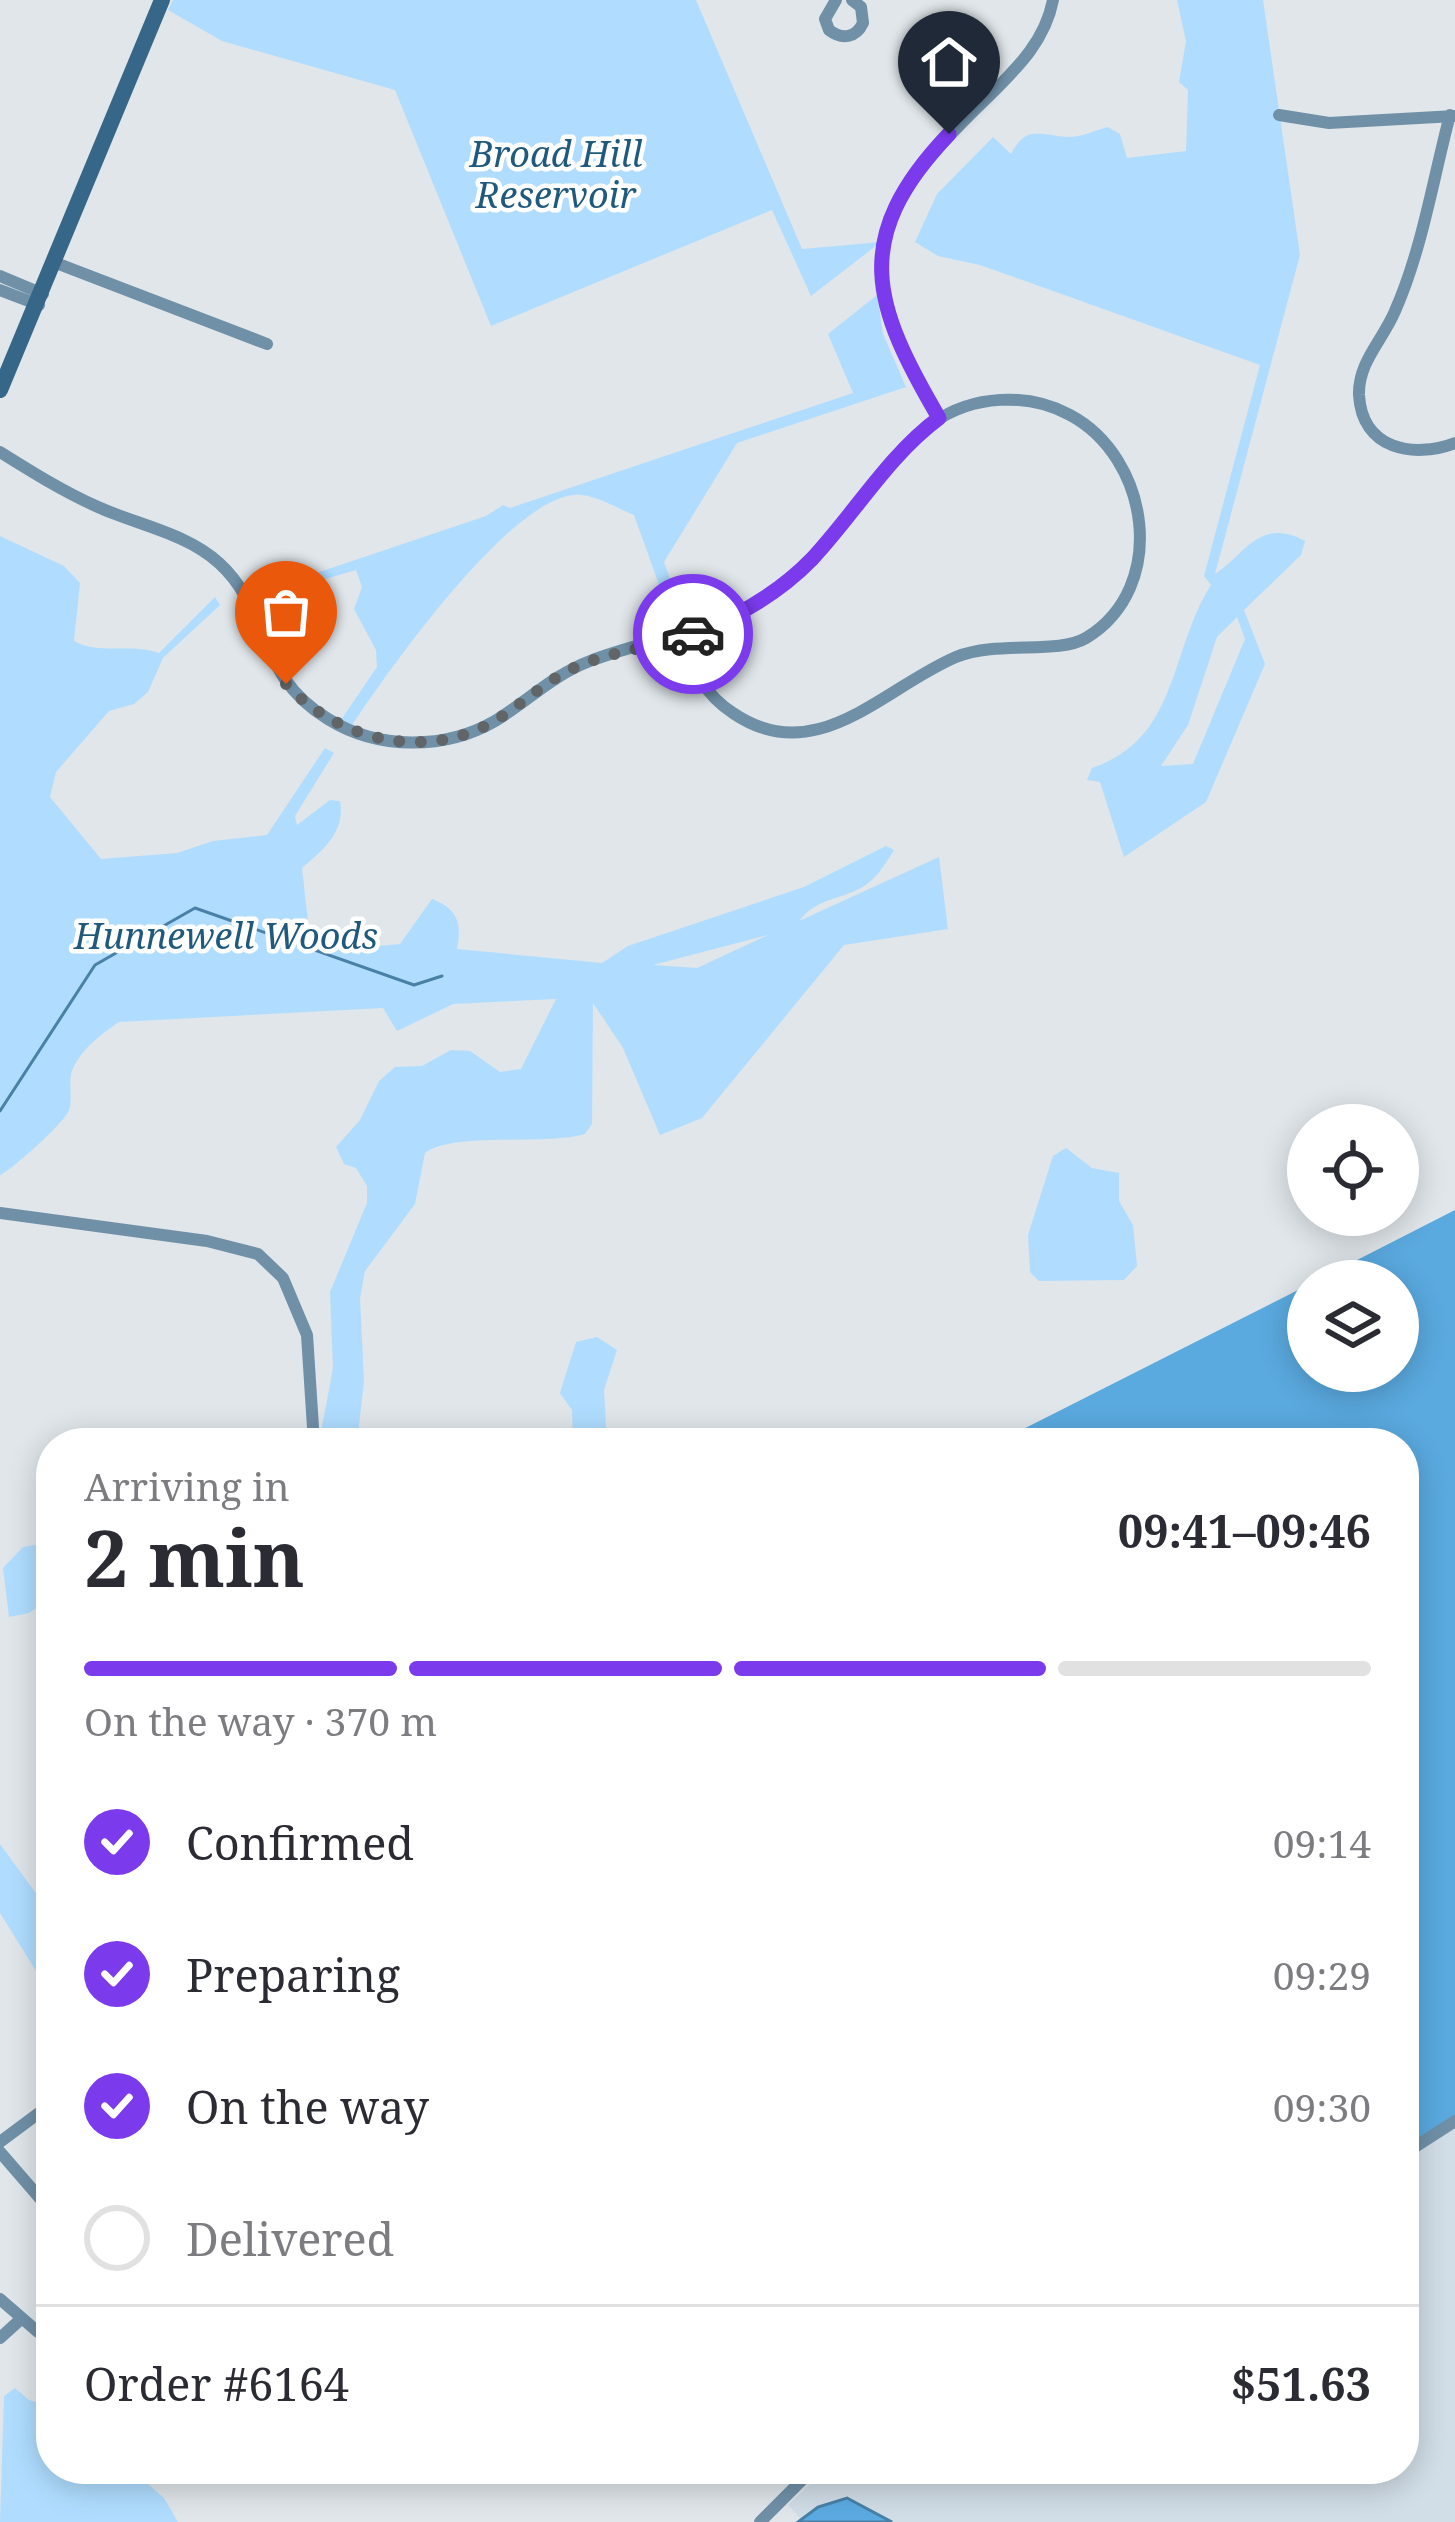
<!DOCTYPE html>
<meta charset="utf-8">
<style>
:root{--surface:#fff;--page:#f2f2f3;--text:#2b2b33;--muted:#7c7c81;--line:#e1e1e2;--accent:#7c3aed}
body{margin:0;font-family:"Noto Serif",serif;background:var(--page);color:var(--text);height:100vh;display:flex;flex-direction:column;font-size:45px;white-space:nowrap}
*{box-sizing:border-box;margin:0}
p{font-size:39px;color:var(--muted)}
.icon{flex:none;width:66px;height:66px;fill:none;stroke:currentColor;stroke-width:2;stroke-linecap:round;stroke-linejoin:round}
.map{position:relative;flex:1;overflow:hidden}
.drawer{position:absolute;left:36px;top:1428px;width:1383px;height:1056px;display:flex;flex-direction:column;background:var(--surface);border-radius:48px;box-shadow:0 6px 30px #0003}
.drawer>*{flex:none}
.fabs{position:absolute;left:1287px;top:1104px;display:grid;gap:24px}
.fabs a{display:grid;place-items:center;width:132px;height:132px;border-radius:50%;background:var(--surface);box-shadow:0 6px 30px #0003;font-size:60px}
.pin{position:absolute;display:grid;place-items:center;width:102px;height:102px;color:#fff;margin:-123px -51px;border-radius:50% 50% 50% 0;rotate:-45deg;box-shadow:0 0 12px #0007}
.pin .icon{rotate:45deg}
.courier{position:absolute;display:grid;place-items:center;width:120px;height:120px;margin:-60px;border:9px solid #7c3aed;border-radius:50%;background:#fff;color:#222;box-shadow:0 3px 15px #0007}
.head em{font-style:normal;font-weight:700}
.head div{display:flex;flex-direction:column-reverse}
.head{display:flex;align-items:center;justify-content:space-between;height:204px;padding:0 48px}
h1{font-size:78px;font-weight:700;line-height:90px}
.bar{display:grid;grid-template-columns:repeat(4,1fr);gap:18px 12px;align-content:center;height:144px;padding:0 48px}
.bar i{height:15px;border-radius:9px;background:var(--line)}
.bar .on{background:var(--accent)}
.bar p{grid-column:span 4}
.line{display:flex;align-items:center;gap:30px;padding:0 48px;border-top:3px solid var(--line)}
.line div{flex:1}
ol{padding:0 48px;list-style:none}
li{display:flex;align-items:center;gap:36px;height:132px}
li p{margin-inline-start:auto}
li .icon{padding:12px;border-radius:50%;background:var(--accent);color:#fff;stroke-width:4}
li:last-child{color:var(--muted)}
li i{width:66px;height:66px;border:6px solid var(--line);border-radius:50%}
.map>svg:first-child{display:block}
.built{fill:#d1dde7}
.green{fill:#b0ddff;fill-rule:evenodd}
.forest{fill:#5aa9df}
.water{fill:#5baae1;stroke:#4880a7;stroke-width:3}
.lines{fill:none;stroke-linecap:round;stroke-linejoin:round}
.stream{stroke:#4880a7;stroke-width:3}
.street{stroke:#7090a8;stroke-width:12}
.secondary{stroke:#366789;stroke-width:16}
.done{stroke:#616567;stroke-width:12;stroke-dasharray:0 21.6}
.route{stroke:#7c3aed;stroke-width:15}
.labels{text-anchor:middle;stroke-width:9;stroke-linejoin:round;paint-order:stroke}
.park-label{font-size:36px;font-style:italic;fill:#1f597e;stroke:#fff}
</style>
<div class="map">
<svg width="1455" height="2522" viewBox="0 0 1455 2522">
<rect width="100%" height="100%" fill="#e0e6ea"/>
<path class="built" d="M1455 2124V2522H877L811 2512 801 2519 788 2505 826 2469H1404V2160Z"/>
<path class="green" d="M173 0H696L802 249 881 242 811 296 772 210 491 326 395 90 222 41 168 10Z
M1177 0H1263L1300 255 1215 574C1244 556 1259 516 1305 541L1301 555 1244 610 1265 664 1206 802 1124 857 1100 782 1087 780 1092 768C1179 739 1169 651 1211 585L1204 576 1260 365 980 265 938 256 915 242 937 194 993 137 1011 154C1027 123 1042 136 1069 137 1082 137 1096 130 1108 127L1120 134 1127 158 1186 151 1188 90 1179 82 1186 41ZM1237 617 1245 639 1193 764 1161 766 1188 725 1217 637Z
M877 295 883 334 906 387 737 443 664 562 690 638 679 640 634 515C619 509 599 497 582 495 516 487 387 673 352 725L341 720 377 667 376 650 354 609 362 587 356 570 254 600 251 595 486 516 503 505 510 508 853 393 828 334Z
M0 536 64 566 80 583 74 641C98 655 131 643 159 653L215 597 220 605 163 658 148 692 134 704 109 711 56 772 50 797 101 859 177 853 213 841 267 835 325 748 334 753 295 816 297 825 330 800 340 801C346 832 322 851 302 868L309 930 360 955 358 948 400 944 432 899C458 909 462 923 457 949L602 963 628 946 804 887 886 846 894 850C886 863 876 880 861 888 838 900 816 899 799 921L939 857 948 929 844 945 702 1118 660 1135 623 1048 593 1003 592 1124 585 1134C545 1146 452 1131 425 1153L415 1204 365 1271 360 1298 364 1381 357 1443H319L333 1368 330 1292 367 1203V1186L356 1168 344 1164 336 1147 360 1120 379 1081 395 1067 422 1066 451 1050 470 1051 500 1072 521 1069 556 999 453 1004 397 1031 383 1008 119 1022C101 1034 80 1050 72 1071 68 1083 73 1098 69 1110 66 1121 11 1171 0 1175ZM768 935 697 968 653 965Z
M1066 1148 1092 1168 1119 1173V1201L1133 1225 1137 1266 1124 1280 1039 1281 1030 1272 1028 1235 1053 1156Z
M597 1337 617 1350 604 1390 607 1443H573L572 1410 560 1393 576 1342Z
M34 1545 51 1550V1598L29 1613 9 1617 3 1568 23 1547Z
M0 1844 51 1914V1995L0 1913Z
M15 2388 29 2400 51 2407V2469H131L164 2498 178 2522H0L4 2396Z"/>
<path class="forest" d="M1455 1210V2116L1404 2148V1443H996L1308 1285V1371H1398V1281H1316Z"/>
<path class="water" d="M847 2498 892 2522H798L818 2507Z"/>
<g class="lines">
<path class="stream" d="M0 1111 95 965 195 908 414 985 442 976"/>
<path class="street" d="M836 0 825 19 829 30C842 40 856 38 863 23L861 7 852 0
M1279 115 1329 123 1455 116
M1450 115C1433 179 1422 250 1395 311 1383 340 1358 362 1359 395 1362 449 1413 459 1455 443
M56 263 267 344
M0 276 43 294
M0 290 39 305
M939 418C850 269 864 216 987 98 1016 69 1045 42 1053 0
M0 452C32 472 64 492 98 507 138 525 186 533 219 563 271 610 255 675 328 719 378 750 445 750 495 721 528 701 553 675 590 661 666 632 719 636 787 581 843 536 875 465 933 423 972 395 1028 392 1070 415 1149 457 1170 587 1086 638 1057 655 998 640 956 657 883 688 816 770 733 713 705 695 691 669 685 637
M0 1213 207 1241 258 1254 283 1278 307 1335 314 1443
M0 2142 51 2104
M0 2152 51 2211
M1404 2154 1455 2121
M0 2299 38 2332
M0 2338 21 2319
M760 2522 813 2469"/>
<path class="secondary" d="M0 390 162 0"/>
</g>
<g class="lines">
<path class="done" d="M286 684C340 742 428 762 498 719 525 702 547 680 576 667 613 650 655 648 693 634"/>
<path class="route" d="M693 634C737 617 779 593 812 559 855 513 888 456 939 418 873 305 849 239 949 134"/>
</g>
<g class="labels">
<g class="park-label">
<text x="556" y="167">Broad Hill<tspan x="556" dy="41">Reservoir</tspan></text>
<text x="226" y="949">Hunnewell Woods</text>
</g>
</g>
</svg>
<div class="fabs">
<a><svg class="icon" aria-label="locate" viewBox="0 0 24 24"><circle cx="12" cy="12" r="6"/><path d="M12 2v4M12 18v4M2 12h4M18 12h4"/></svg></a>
<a><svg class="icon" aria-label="layers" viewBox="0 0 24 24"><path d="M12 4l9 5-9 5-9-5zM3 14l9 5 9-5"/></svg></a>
</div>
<div class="pin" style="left:286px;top:684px;background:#ea580c"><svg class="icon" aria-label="bag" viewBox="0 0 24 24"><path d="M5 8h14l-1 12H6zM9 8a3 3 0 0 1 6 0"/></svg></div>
<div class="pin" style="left:949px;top:134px;background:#1f2937"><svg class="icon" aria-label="home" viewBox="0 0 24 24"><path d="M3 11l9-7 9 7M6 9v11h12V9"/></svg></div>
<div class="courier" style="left:693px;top:634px"><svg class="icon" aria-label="car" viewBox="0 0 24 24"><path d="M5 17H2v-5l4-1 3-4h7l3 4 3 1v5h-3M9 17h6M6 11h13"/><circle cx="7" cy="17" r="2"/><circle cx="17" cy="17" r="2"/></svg></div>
<section class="drawer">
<div class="head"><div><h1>2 min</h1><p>Arriving in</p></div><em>09:41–09:46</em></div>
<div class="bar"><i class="on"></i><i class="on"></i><i class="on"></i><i></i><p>On the way · 370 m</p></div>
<ol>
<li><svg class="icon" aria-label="check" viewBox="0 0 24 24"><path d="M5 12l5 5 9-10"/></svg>Confirmed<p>09:14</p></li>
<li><svg class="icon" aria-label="check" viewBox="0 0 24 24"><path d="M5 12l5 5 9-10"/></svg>Preparing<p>09:29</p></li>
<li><svg class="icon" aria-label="check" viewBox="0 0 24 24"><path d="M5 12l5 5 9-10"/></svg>On the way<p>09:30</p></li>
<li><i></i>Delivered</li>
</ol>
<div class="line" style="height:156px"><div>Order #6164</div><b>$51.63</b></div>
</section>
</div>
